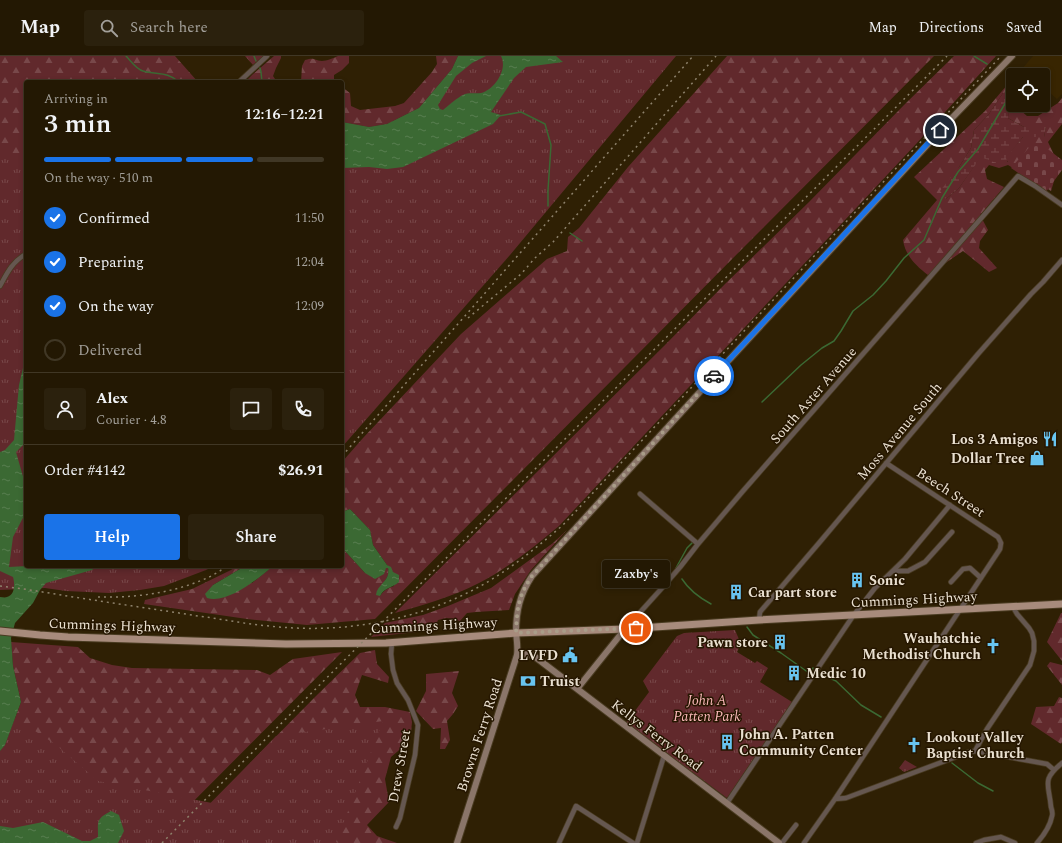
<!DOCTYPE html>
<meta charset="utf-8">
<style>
:root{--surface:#231803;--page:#2b210d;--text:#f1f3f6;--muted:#a3a09a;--line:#403725;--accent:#1a73e8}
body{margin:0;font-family:Spectral,serif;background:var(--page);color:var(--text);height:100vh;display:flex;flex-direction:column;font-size:15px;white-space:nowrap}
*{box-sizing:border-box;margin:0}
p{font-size:13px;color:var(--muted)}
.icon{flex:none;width:22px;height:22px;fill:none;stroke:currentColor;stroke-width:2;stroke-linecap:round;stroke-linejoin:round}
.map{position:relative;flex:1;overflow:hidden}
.details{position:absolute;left:24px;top:24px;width:320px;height:488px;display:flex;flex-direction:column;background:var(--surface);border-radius:4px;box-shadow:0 2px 6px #0003,0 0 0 1px var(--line)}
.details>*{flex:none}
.tools{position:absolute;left:1006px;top:12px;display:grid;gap:8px}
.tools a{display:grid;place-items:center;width:44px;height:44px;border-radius:4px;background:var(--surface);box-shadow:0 2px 6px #0003,0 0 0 1px var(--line);font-size:20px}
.pin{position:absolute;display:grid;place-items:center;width:34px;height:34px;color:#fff;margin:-17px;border:2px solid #fff;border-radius:50%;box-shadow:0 1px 4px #0007}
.courier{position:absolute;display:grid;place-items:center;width:40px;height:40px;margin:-20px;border:3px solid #1a73e8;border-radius:50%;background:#fff;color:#222;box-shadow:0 1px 5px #0007}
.bubble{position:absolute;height:28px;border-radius:4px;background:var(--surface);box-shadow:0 2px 6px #0003,0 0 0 1px var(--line);font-size:13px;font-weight:600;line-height:28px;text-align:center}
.overview em{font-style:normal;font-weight:600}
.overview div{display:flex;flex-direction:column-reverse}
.overview{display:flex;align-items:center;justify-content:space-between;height:68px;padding:0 20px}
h1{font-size:26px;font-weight:600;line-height:30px}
.bar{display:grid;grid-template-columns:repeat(4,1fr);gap:6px 4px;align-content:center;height:48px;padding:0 20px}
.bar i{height:5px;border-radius:3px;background:var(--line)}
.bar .current{background:var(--accent)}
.bar p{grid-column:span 4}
.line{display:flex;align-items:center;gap:10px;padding:0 20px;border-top:1px solid var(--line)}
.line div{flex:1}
.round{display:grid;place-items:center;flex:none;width:42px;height:42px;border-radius:4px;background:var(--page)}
ol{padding:0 20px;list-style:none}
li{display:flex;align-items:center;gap:12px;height:44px}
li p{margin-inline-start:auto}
li .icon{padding:4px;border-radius:50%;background:var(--accent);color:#fff;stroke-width:4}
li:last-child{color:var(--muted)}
li i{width:22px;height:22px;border:2px solid var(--line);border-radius:50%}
.button{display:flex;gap:8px;margin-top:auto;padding:8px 20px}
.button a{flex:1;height:46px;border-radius:4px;background:var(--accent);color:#fff;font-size:16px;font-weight:600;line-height:46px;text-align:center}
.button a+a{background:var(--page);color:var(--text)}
header{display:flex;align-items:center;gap:24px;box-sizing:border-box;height:56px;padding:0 20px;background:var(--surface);border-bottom:1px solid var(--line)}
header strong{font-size:19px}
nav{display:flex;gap:22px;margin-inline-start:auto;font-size:14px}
.search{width:280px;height:36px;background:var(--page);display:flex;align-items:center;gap:10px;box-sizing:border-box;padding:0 14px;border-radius:4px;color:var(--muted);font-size:15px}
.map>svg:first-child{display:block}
.built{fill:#382501}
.forest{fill:url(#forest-firs);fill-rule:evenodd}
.wetland{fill:url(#wetland-marsh)}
.cemetery{fill:url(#cemetery-stones)}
.park{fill:url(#park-tufts)}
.water{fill:url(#water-ripples)}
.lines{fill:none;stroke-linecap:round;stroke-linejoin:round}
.stream{stroke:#3b6933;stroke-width:1.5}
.street-casing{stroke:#493b21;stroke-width:6}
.secondary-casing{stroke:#493b21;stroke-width:8}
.primary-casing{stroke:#493b21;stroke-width:9}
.street{stroke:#655750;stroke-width:4.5}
.secondary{stroke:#8a7569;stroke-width:6}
.primary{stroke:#a78b7c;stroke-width:7}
.rail{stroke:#8e826c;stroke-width:1.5;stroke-dasharray:2 4;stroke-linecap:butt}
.done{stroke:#a99d89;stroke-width:4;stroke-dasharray:0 7.2}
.route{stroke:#1a73e8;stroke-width:5}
.labels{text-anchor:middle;stroke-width:3;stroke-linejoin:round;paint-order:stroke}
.street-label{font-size:14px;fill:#eae0d0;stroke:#251600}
.poi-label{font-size:14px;font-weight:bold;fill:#eae0d0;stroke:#251600;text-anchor:start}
.park-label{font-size:14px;font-style:italic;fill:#f9b7b7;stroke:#251600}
</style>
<header>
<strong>Map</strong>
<div class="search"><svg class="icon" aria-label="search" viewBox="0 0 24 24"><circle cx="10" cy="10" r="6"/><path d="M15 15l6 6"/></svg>Search here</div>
<nav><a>Map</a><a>Directions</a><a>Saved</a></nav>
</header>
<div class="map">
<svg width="1062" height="787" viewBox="0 0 1062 787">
<defs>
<pattern id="forest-firs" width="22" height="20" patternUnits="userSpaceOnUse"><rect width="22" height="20" fill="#61292c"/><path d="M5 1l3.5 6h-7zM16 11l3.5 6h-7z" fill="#78484a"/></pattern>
<pattern id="wetland-marsh" width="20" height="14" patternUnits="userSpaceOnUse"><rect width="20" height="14" fill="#61292c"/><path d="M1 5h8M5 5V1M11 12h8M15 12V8" fill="none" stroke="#78484a"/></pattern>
<pattern id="cemetery-stones" width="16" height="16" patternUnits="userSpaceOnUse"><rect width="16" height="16" fill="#61292c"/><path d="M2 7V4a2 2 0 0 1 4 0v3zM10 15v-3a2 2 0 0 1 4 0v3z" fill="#78484a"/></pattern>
<pattern id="park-tufts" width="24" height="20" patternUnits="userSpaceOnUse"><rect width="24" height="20" fill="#61292c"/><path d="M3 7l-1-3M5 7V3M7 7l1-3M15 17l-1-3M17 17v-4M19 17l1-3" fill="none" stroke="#78484a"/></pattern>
<pattern id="water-ripples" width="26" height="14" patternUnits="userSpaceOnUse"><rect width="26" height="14" fill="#3b6933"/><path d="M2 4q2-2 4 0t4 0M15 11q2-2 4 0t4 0" fill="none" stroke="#587e50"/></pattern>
</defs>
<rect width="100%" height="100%" fill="#2f2004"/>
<path class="built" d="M1033 0H1062V38L1057 43 1043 31V19H1028L1022 13Z"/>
<path class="forest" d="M0 0H175L198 26H26V196L0 234Z
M245 0H263L253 9Z
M274 0H281V2L276 12 273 20 277 26H245L253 18Z
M338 0H349V7L342 14 334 19V26H301L302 10 305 4C315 1 313 4 322 5 327 5 333 2 338 0Z
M436 0H458L452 13 419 52 387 68 369 71 342 66V31L350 37 351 50 360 54 395 50 404 47 432 16 437 8Z
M727 0H934L744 191 375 563 307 569 247 563 144 548 145 544 192 533 231 514 237 510H245L213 529 252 527 273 510H342V473L343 476 345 495 365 517 386 512H388C390 520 386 521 384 527 382 532 381 536 380 540 384 534 388 532 394 530L393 516 387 509 373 489 370 474 350 453 342 456V406L363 382 461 278 547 203 567 195 568 181 579 172 628 111Z
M954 0H996L916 88 559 470C534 491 508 512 479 527 452 541 423 549 395 557L664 290 725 228 809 146 904 49Z
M1013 22V49H1019V53L1027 60H1038L1058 47 1062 42V68L1048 86 1059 109 1051 135 1008 109 999 112 989 109 985 114 987 123 1004 131 980 159 988 174 980 185 979 192 997 212 989 216 963 195 928 219C916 210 905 199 903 184L937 144 914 121 985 55ZM1011 36 1008 62 1024 71H1046L1044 81H1023L1005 102 1008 106 989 104 981 100 959 132 946 143 959 111 971 92 974 74 989 58 1003 37Z
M567 474 531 514 515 538 509 554 476 556 467 557 460 565 447 562 438 564 434 574 371 581 385 567 423 559 448 550 491 532 553 487Z
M1061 557H1062V605L1047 586Z
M11 586 78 591 90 602 112 609 132 612 257 614 270 619 293 603 342 596 152 787 0 695 5 689 21 646 13 610Z
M375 594 377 608 389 621 388 627 362 619 355 639 360 651H385L410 656 412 666 411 676 404 690 391 701 385 723 389 746 367 769 377 780 397 787H171L316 640 360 597Z
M1050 606 1062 609V629L1047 610Z
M459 615 452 637 458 650 453 658 447 665 450 684 445 693H440L441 672 433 673 416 655 426 635V618Z
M1059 641 1062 642V686L1061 688 1031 668 1036 651 1054 650Z"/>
<path class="wetland" d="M1012 36 1008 62 1024 71H1046L1044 81H1023L1006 102 1008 107 1001 109 981 101 959 132 946 143 940 135 959 111 971 92 974 74 989 58 1003 37Z"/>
<path class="cemetery" d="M1033 87 1049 94 1062 104V114L1046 136 1011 112Z"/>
<path class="park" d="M458 0H676L510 199 342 391V66L369 71 387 68 419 52 452 13Z
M0 94 26 111V510H214L206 514 164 530 140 534 109 537 66 535 45 532 0 534Z
M735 574 741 588 737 596 755 607 757 605 768 612 760 626 792 646 727 742 626 667 649 636 643 625 677 580 684 577Z
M15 662 55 688 98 725 212 747 276 680 383 665 336 786 338 787H0V695L5 689Z
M905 704 917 711 904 716 899 712Z"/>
<path class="water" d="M458 0H486L472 7 456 20 438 49 440 53 443 54C448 50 458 41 463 39 468 36 476 38 481 37 495 33 508 13 501 0H556L563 6 526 11 514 22 491 56 501 59 493 68 403 111 387 113 369 111 342 112V66L369 71 387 68 419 52 452 13Z
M26 306V386L16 396 26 431V456L13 481 9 511 27 510H97L92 514 46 527 40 534 33 547 15 567 11 582 13 610 21 646 5 689 0 695V541C2 541 5 542 7 541 15 539 15 528 13 521L0 515V396L5 394 14 384 19 329 23 312Z
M350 453 370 474 373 489 387 509 391 511 393 516 399 519V526C392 532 385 531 380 540L376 539C377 528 391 525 388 512H386L384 518 375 523 365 517 345 495 343 476 342 473V456Z
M245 510H273C258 523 228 548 207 542L205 538 213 529Z
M111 755 119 759 124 775 118 787H0V770L13 772 43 766 82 785H90L98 781C98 765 96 763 111 755Z"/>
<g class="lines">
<path class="stream" d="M126 0C131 5 136 13 143 15 157 19 167 15 179 26
M254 0 256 5
M974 0 987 8
M260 12 261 16 262 26
M499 60 521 56 545 68 551 89 548 134V150
M570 177 582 185
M762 346 801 309 822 292 834 285 841 275 853 255 873 239 886 225 904 202 924 184 942 142 958 116 978 93 1006 46 1007 32 1006 26
M676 512 687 492 693 486
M682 523C689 534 700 542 711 548
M747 571 753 579 781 597 809 617 813 612
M819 617 836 625 861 649 881 661
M952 707 978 727 993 735"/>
<g class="street-casing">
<path id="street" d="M239 26 267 0
M0 230C7 217 12 206 26 198
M640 438 698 488
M893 515H908L925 506 952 476
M951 526 963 513 970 512 981 522
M759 564 760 556 819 487 978 298 1031 238 1043 226 1062 204
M625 573 662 532 681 510 698 488 743 435 855 307 1018 120 1035 130 1062 149
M392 586 391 598 393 614 397 627 408 644 418 669 415 699 400 762 396 771
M975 695 1047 708 1054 714
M835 743 846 742 969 696 975 695 987 673 1030 609 1034 595V585L1032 577 1029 572 1017 558 1013 551
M727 747 853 560 875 532 905 503 950 449
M559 787 576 750 633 787
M637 787 664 700
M782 787 796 769
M804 787 835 743 1000 493 1001 487 998 481 886 407
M976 787 984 784 1001 781 1015 787
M1037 787C1044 779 1050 771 1052 760 1053 757 1052 754 1051 751 1049 728 1041 724 1062 707"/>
</g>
<g class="secondary-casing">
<path id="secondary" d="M517 599 529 598 534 600 779 787
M577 633 625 573
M457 787 517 599C518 592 517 585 516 577 516 555 520 538 532 520L729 304 951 63 1012 0"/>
</g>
<g class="primary-casing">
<path id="primary" d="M0 575 40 579 68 581 286 588 386 587 516 577 625 573 759 564 1062 548"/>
</g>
<use href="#street" class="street"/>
<use href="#secondary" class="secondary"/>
<use href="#primary" class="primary"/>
<path class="rail" d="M468 262 521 218 535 202 553 186 716 0
M342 400 693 0
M0 530C29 533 58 539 87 543 124 549 161 554 198 560 222 563 245 568 269 570 340 578 412 566 475 533 507 516 535 493 563 469L1001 0
M98 541C135 542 173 537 207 522 214 519 221 514 228 510
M162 787 947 0"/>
</g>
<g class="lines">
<path class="done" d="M636 572 516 577C517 554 518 540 532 520L714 320"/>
<path class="route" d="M714 320 940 74"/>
</g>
<defs>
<g id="restaurant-bare" transform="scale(1.2)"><path d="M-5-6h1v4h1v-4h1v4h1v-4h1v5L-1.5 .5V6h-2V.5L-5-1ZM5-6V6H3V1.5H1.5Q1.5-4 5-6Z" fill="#68c4f0" stroke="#251600" stroke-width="2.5" paint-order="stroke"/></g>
<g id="shop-bare" transform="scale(1.2)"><path d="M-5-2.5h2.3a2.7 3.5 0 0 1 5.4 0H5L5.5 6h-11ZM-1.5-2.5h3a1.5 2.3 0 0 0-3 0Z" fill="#68c4f0" stroke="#251600" stroke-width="2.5" paint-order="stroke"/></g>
<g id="building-bare" transform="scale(1.2)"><path d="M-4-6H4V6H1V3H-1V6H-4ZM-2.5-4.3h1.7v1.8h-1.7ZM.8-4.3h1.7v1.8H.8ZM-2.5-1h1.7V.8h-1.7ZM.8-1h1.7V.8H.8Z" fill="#68c4f0" stroke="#251600" stroke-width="2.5" paint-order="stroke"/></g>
<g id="church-bare" transform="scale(1.2)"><path d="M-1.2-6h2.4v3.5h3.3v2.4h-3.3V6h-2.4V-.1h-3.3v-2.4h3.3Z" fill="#68c4f0" stroke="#251600" stroke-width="2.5" paint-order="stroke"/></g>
<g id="civic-bare" transform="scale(1.2)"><path d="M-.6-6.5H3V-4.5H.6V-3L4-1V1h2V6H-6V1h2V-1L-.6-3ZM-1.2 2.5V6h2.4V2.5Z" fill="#68c4f0" stroke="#251600" stroke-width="2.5" paint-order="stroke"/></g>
<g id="bank-bare" transform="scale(1.2)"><path d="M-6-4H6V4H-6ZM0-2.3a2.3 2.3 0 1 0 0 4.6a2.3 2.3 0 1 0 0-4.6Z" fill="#68c4f0" stroke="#251600" stroke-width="2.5" paint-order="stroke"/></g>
</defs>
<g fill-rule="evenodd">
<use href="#restaurant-bare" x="1050" y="383"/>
<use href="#shop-bare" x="1037" y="402"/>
<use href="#building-bare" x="857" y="524"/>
<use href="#building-bare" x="736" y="536"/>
<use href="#building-bare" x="780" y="586"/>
<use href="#church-bare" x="993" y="590"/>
<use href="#civic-bare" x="570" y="599"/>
<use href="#building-bare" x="794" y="617"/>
<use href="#bank-bare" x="528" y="625"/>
<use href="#building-bare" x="727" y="686"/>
<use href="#church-bare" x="914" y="689"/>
</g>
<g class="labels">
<g class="street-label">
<text transform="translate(813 339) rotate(-49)" y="5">South Aster Avenue</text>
<text transform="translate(899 375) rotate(-50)" y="5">Moss Avenue South</text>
<text transform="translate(951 436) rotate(33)" y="5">Beech Street</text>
<text transform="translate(914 543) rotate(-3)" y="5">Cummings Highway</text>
<text transform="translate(112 569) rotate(2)" y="5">Cummings Highway</text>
<text transform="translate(434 569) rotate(-3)" y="5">Cummings Highway</text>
<text transform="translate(479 679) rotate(-72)" y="5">Browns Ferry Road</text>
<text transform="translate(657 679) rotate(37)" y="5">Kellys Ferry Road</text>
<text transform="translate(399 710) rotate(-80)" y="5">Drew Street</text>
</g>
<g class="poi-label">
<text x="1038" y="388" text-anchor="end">Los 3 Amigos</text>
<text x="1025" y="407" text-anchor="end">Dollar Tree</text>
<text x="869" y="529">Sonic</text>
<text x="748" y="541">Car part store</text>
<text x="981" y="587" text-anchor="end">Wauhatchie<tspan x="981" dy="16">Methodist Church</tspan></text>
<text x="768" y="591" text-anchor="end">Pawn store</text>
<text x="558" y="604" text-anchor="end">LVFD</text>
<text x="806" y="622">Medic 10</text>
<text x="540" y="630">Truist</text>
<text x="739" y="683">John A. Patten<tspan x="739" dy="16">Community Center</tspan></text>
<text x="926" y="686">Lookout Valley<tspan x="926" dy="16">Baptist Church</tspan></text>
</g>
<g class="park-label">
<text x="707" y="649">John A<tspan x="707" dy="16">Patten Park</tspan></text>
</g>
</g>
</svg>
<div class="tools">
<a><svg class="icon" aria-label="locate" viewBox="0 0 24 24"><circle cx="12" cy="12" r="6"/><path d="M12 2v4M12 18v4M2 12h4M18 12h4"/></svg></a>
</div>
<div class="pin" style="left:636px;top:572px;background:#ea580c"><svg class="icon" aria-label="bag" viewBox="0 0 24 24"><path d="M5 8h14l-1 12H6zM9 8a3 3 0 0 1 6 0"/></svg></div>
<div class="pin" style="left:940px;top:74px;background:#1f2937"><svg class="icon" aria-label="home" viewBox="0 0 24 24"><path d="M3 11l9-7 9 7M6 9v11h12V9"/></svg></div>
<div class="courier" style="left:714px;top:320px"><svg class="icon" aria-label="car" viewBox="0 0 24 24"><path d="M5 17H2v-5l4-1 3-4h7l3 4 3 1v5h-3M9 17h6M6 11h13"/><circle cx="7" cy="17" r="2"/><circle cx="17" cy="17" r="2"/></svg></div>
<div class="bubble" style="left:602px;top:504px;width:68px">Zaxby's</div>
<section class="details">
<div class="overview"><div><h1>3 min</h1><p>Arriving in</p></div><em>12:16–12:21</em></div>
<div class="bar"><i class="current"></i><i class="current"></i><i class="current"></i><i></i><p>On the way · 510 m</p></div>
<ol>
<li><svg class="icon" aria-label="check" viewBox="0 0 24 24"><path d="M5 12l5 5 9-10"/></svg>Confirmed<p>11:50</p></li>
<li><svg class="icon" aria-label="check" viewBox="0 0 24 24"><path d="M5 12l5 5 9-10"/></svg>Preparing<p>12:04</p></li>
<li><svg class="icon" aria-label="check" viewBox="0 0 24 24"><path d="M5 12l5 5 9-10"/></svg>On the way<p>12:09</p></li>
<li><i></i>Delivered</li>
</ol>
<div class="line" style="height:72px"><a class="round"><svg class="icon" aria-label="person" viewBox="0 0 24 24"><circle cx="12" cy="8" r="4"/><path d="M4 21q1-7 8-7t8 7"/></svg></a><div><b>Alex</b><p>Courier · 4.8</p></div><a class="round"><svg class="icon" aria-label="chat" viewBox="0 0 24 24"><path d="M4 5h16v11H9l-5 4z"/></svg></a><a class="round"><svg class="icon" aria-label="phone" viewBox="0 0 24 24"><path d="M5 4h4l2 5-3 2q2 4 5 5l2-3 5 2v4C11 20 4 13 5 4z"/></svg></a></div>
<div class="line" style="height:52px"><div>Order #4142</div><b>$26.91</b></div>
<div class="button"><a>Help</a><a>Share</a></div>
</section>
</div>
